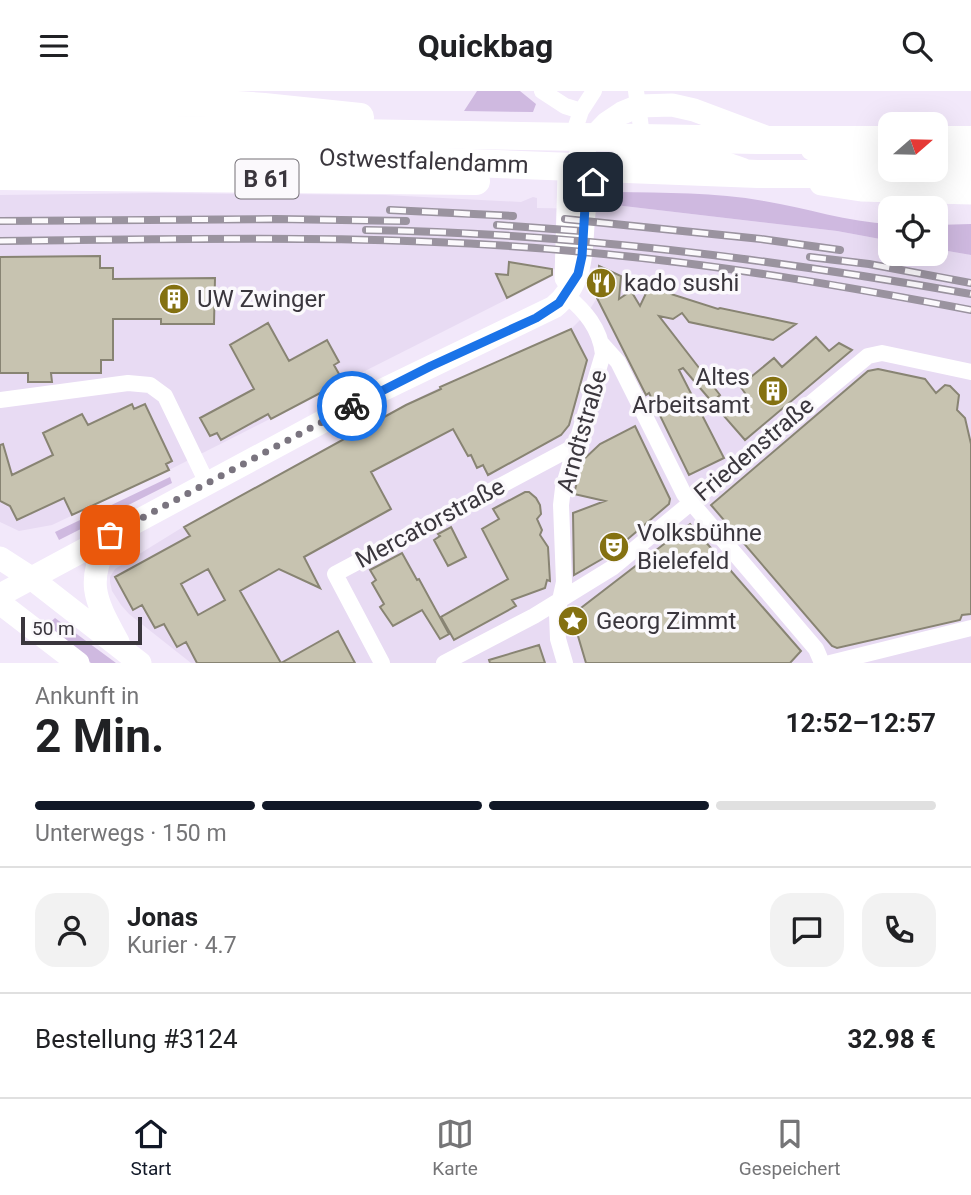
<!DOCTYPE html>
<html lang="de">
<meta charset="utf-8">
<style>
:root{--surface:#fff;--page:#f2f2f2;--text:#202124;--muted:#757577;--line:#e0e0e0;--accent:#111827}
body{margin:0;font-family:Roboto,sans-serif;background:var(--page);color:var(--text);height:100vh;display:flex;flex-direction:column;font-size:26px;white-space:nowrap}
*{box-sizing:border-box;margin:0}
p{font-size:23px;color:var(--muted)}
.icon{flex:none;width:38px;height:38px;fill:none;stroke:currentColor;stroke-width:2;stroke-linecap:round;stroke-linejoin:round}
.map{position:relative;height:572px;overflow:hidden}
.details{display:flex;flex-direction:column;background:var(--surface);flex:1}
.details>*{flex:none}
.needle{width:46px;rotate:70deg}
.buttons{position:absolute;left:878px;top:21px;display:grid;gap:14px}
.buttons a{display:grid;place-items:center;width:70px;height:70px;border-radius:14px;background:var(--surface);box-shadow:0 7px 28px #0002;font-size:35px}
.scale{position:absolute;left:21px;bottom:18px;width:121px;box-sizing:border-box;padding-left:7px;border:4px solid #3a363d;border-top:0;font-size:19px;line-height:24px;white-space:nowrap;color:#3a363d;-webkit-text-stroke:5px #fbf9fc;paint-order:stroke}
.pin{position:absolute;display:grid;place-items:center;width:60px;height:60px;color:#fff;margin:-30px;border-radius:14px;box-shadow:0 4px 10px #0006}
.courier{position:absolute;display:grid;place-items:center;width:70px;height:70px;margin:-35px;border:5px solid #1a73e8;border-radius:50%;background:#fff;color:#222;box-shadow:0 2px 9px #0007}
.summary em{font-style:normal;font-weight:700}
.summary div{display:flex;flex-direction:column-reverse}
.summary{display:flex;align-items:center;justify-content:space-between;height:119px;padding:0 35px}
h1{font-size:46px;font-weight:700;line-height:52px}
.bar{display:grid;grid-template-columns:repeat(4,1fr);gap:10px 7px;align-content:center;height:84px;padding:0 35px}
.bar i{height:9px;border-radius:5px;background:var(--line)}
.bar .on{background:var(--accent)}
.bar p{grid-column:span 4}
.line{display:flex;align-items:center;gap:18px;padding:0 35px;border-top:2px solid var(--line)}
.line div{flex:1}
.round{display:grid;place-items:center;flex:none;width:74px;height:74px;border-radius:21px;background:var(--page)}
header{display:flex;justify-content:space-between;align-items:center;height:91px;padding:0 35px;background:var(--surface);font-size:32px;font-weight:700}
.tab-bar{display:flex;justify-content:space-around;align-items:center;height:98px;border-top:2px solid var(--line);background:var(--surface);font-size:19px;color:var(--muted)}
.tab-bar a{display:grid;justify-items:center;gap:4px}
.tab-bar .on{color:var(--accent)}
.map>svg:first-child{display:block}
.built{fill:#e8dbf3}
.green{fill:#cfb9e0}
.building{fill:#c7c3b0;stroke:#888473;stroke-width:2;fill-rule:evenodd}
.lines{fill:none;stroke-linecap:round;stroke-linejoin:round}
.street{stroke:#fff;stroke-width:16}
.secondary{stroke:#fff;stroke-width:23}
.highway{stroke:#fff;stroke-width:28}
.rail-casing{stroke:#9a939f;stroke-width:8}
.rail{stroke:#fbf9fc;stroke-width:5;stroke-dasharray:16;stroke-linecap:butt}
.done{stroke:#7a747f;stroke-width:7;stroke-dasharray:0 12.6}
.route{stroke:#1a73e8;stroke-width:9}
.labels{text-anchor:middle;stroke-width:7;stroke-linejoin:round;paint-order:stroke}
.shield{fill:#fbf9fc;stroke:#747076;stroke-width:2}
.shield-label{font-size:23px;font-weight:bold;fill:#3a363d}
.street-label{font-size:24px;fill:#3a363d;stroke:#fbf9fc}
.poi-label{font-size:24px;fill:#3a363d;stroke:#fbf9fc;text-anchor:start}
</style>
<header><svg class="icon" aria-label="menu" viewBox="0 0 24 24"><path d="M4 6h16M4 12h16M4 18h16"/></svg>Quickbag<svg class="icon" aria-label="search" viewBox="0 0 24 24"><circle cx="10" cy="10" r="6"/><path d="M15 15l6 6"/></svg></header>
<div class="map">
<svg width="971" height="572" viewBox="0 0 971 572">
<rect width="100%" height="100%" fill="#f2e8fa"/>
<path class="built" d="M155 102 385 104 521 111 533 106 537 107V117L604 118 615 114 837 140 891 150V163H936V158L971 164V572H191L129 523 121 514 112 500 110 491V486L115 478 183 436 391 321 440 296 571 238 588 221 597 207 599 176 578 180 551 178 553 183 551 186 169 379 52 434 19 440 0 431V104Z"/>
<path class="green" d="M477 0H520L536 13 533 21 464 20Z
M615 101C665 102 715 101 764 110 807 117 847 131 891 133V150L837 140 615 114 604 118 605 108Z
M971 133V164L936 158V134Z
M170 386 172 392 59 449 55 441Z
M55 527 116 572H91L45 536Z"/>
<path class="building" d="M100 165V177H113V188L215 187 214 233H161V228H113V269H101V282H51L52 291H28V282H0V166Z
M509 171 552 178V184L507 207 496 183 508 184Z
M599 175 621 185 619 208 631 200 640 215 649 196 718 218 720 217 796 233 773 249 689 231 682 222 673 228 659 225 720 304 712 311 683 277 679 279 724 367 689 384 649 302 646 304 597 207Z
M268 232 289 270 327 249 339 271 334 274 343 290 271 328 268 323 221 349 217 342 210 345 200 327 254 298 230 254Z
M571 238 587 269 569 334 561 344 488 384 483 374 477 377 471 364 468 365 453 338 371 381 391 418 304 466 320 497 279 478 240 500 281 572 338 540 355 572H197L186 551 177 556 164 533 155 537 142 514 133 519 115 486 190 445 184 436 406 314 441 298 440 296ZM208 478 225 509 198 524 181 493Z
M816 246 829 260 839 252 852 259 745 349 723 324 747 305 740 295 774 267 782 276Z
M878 278 925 288 936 302 945 294 950 295 959 304 957 319 965 327 971 353V523L962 524 960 529 837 557 832 555 711 414 868 280Z
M132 313 134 318 145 313 172 370 166 373 169 379 72 424 64 407 17 429 10 415 0 410V354L3 353 12 384 53 364 43 342 82 323 88 334Z
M635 335 670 408 669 413 609 464 574 484 573 422 605 410 574 403 582 370 600 353Z
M525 401H529L536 407 540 414 541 423 537 428 542 439 540 444 548 456 550 490 547 489 545 497 512 509 516 515 454 549 441 526 508 488 482 438 499 428 493 418Z
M690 433 801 560 790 572H586L578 545 577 520Z
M451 436 466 466 448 475 434 449 440 445 438 443Z
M402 462 417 489 419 488 449 543 440 548 422 519 393 535 380 516 384 513 372 492 376 489 370 479Z
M539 554 545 572H490L489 569Z"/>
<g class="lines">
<path class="street" d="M542 0 565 15 581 20
M636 0 642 44 638 51
M571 50 581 20 594 0
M602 253 618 271 684 403 816 558 822 572
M0 309 128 292 150 294 165 305 207 392
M382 572 335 483 577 354
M444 572 534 525 612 477 868 265 882 262 971 281
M565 572 558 548 557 523 564 491 561 414 563 397 603 263C600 237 585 220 566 204
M830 572 971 537"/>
<path class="secondary" d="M812 58 891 69
M936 70 971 68
M821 93 861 99 971 102
M566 187 569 84 587 53 607 32 622 22 639 15 672 14 694 19 766 46
M110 444C86 492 93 505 118 551
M0 467 31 487 140 572
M0 504 372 304 554 216C601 178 567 115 600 82 608 74 622 69 633 66 650 60 669 55 686 59 706 62 723 73 742 78
M0 512 78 572"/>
<g class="highway">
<path d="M0 10 210 12 264 16 360 26"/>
<path d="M0 36 758 49H891"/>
<path d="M936 49H971"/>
<path id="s1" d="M0 61 315 66 758 83H971"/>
<path d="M0 85 476 90"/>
</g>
<g class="rail-casing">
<path id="rail" d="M390 119 513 125
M565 128 761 148 840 159
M0 130 276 128 406 130
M497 134 581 140
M366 139C569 142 771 168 971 203
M0 150C201 148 404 142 604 163 728 175 849 196 971 219
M810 166 869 173 971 192"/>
</g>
<use href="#rail" class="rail"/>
</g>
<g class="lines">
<path class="done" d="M110 444 352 315"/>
<path class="route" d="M352 315 431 275 536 227 559 212 578 183 582 165 585 116 593 91"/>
</g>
<defs>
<g id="restaurant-disc" transform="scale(1.575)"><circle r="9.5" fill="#847111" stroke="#fbf9fc"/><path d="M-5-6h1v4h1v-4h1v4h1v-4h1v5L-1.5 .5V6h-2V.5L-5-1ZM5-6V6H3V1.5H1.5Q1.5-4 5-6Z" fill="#fff"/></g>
<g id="building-disc" transform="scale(1.575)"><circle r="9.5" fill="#847111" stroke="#fbf9fc"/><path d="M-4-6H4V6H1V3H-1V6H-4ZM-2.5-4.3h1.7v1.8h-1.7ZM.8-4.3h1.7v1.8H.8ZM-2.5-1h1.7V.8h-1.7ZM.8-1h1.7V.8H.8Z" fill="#fff"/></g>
<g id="theatre-disc" transform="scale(1.575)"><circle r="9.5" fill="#847111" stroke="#fbf9fc"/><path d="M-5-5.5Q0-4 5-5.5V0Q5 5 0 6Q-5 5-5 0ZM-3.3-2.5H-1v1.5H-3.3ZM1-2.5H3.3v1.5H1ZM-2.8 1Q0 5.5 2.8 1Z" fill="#fff"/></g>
<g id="sight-disc" transform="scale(1.575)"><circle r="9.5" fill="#847111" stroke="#fbf9fc"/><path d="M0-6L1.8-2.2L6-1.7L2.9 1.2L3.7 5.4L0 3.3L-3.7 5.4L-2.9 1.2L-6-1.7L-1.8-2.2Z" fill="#fff"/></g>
</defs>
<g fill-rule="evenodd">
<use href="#restaurant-disc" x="601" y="192"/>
<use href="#building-disc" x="174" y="208"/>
<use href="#building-disc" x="773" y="300"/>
<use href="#theatre-disc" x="614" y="456"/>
<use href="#sight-disc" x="573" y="530"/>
</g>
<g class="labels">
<rect class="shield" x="235.5" y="68.5" width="63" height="39" rx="5"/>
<g class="shield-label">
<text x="267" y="96">B 61</text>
</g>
<g class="street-label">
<text dy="8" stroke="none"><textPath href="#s1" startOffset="424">Ostwestfalendamm</textPath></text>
<text transform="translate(582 340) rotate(-74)" y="8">Arndtstraße</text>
<text transform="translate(754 358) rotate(-40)" y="8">Friedenstraße</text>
<text transform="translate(430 432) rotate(-28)" y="8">Mercatorstraße</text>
</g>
<g class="poi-label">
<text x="624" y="200">kado sushi</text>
<text x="197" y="216">UW Zwinger</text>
<text x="750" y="294" text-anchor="end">Altes<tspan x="750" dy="28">Arbeitsamt</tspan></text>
<text x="637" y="450">Volksbühne<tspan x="637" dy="28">Bielefeld</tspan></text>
<text x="596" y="538">Georg Zimmt</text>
</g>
</g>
</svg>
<div class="buttons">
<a><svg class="needle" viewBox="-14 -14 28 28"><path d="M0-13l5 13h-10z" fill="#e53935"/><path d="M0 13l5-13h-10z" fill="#757577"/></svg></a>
<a><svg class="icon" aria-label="locate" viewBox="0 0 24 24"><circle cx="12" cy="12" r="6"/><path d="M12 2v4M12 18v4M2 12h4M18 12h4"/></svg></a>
</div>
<div class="scale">50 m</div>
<div class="pin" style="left:110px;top:444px;background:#ea580c"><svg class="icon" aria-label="bag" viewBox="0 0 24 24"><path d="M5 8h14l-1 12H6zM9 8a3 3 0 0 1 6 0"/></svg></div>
<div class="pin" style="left:593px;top:91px;background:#1f2937"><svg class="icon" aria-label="home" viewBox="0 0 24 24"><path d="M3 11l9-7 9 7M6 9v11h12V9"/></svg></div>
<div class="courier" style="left:352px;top:315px"><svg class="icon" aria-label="bike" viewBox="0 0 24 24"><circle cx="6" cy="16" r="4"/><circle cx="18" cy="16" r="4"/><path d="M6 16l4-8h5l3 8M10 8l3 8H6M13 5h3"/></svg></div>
</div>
<section class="details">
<div class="summary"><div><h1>2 Min.</h1><p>Ankunft in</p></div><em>12:52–12:57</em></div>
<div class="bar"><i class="on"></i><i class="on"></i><i class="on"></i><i></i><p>Unterwegs · 150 m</p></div>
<div class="line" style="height:126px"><a class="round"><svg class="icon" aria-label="person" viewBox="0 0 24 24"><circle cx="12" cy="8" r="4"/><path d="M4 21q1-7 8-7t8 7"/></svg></a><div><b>Jonas</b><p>Kurier · 4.7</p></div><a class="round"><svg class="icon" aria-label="chat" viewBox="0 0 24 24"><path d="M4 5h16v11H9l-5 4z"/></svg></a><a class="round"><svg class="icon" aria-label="phone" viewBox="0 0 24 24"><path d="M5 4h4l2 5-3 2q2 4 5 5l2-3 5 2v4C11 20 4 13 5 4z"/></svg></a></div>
<div class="line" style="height:91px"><div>Bestellung #3124</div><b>32.98 €</b></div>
</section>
<nav class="tab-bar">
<a class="on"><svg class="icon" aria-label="home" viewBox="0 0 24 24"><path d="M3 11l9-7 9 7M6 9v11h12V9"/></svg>Start</a>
<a><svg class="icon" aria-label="map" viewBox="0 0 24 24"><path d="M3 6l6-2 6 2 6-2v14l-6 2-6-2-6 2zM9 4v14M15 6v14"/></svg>Karte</a>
<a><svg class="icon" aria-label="saved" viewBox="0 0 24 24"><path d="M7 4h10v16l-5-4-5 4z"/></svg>Gespeichert</a>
</nav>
